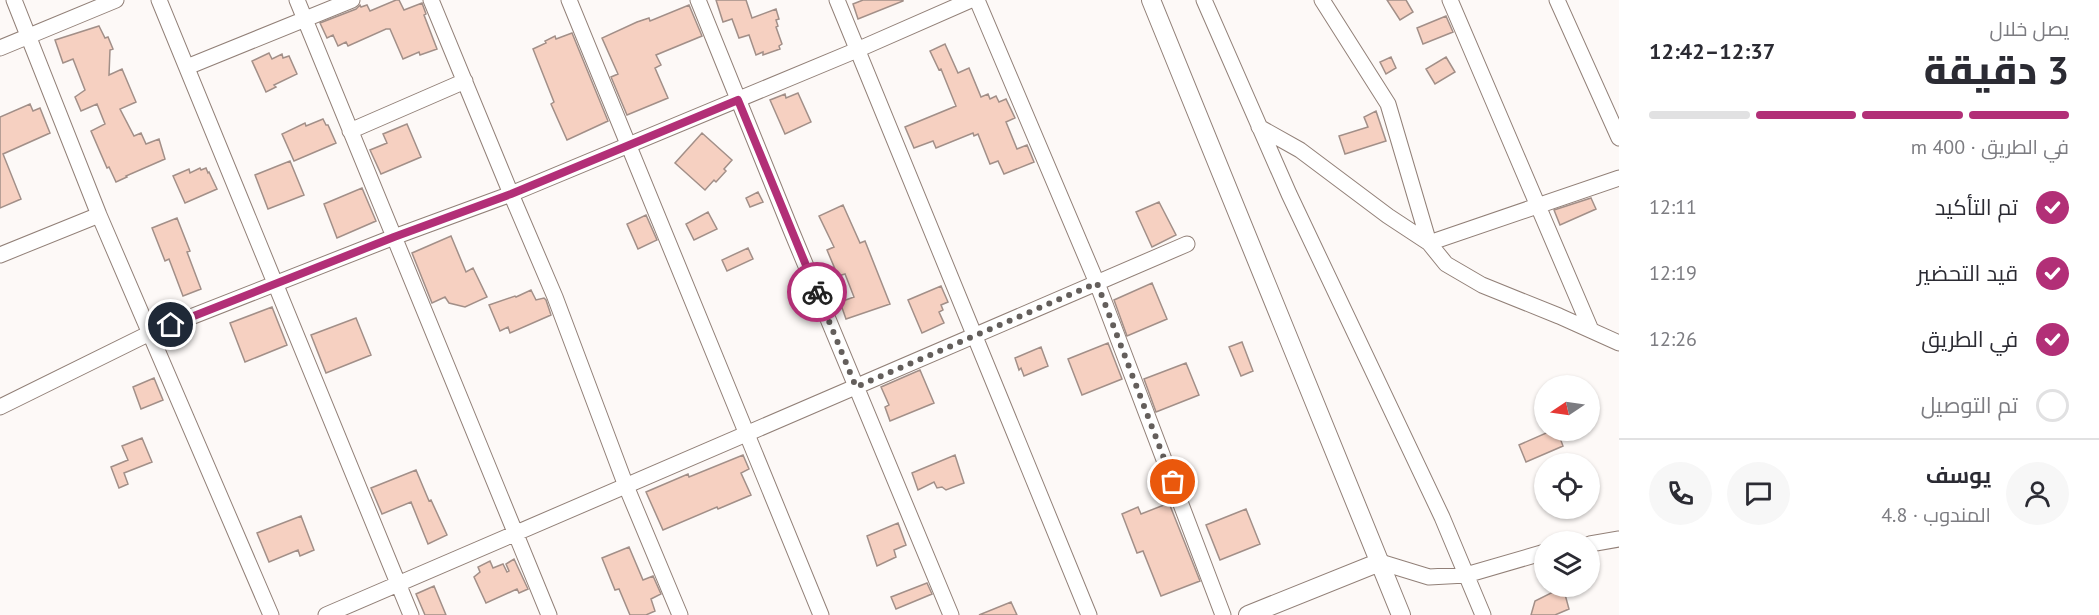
<!DOCTYPE html>
<html lang="ar">
<meta charset="utf-8">
<style>
:root{--surface:#fff;--page:#f7f7f7;--text:#2b2b33;--muted:#7c7c81;--line:#e1e1e2;--accent:#b22f77}
body{margin:0;font-family:"PT Sans",Cairo,sans-serif;background:var(--page);color:var(--text);direction:rtl;height:100vh;display:flex;flex-direction:column;font-size:22px;white-space:nowrap}
*{box-sizing:border-box;margin:0}
p{font-size:20px;color:var(--muted)}
.icon{flex:none;width:33px;height:33px;fill:none;stroke:currentColor;stroke-width:2;stroke-linecap:round;stroke-linejoin:round}
.map{position:relative;flex:1;overflow:hidden;direction:ltr}
.sheet{display:flex;flex-direction:column;background:var(--surface);width:480px}
.sheet>*{flex:none}
.needle{width:39px;rotate:257deg}
.fabs{position:absolute;left:1534px;top:375px;display:grid;gap:12px}
.fabs a{display:grid;place-items:center;width:66px;height:66px;border-radius:50%;background:var(--surface);box-shadow:0 2px 4px #0004;font-size:30px}
.pin{position:absolute;display:grid;place-items:center;width:51px;height:51px;color:#fff;margin:-26px;border:3px solid #fff;border-radius:50%;box-shadow:0 2px 6px #0007}
.courier{position:absolute;display:grid;place-items:center;width:60px;height:60px;margin:-30px;border:4px solid #b22f77;border-radius:50%;background:#fff;color:#222;box-shadow:0 2px 8px #0007}
.summary em{font-style:normal;font-weight:800}
.summary div{display:flex;flex-direction:column-reverse}
.summary{display:flex;align-items:center;justify-content:space-between;height:102px;padding:0 30px}
h1{font-size:39px;font-weight:800;line-height:45px}
.bar{display:grid;grid-template-columns:repeat(4,1fr);gap:9px 6px;align-content:center;height:72px;padding:0 30px}
.bar i{height:8px;border-radius:4px;background:var(--line)}
.bar .active{background:var(--accent)}
.bar p{grid-column:span 4}
.line{display:flex;align-items:center;gap:15px;padding:0 30px;border-top:2px solid var(--line)}
.line div{flex:1}
.round{display:grid;place-items:center;flex:none;width:63px;height:63px;border-radius:32px;background:var(--page)}
ol{padding:0 30px;list-style:none}
li{display:flex;align-items:center;gap:18px;height:66px}
li p{margin-inline-start:auto}
li .icon{padding:6px;border-radius:50%;background:var(--accent);color:#fff;stroke-width:4}
li:last-child{color:var(--muted)}
li i{width:33px;height:33px;border:3px solid var(--line);border-radius:50%}
main{display:flex;flex:1;min-height:0}
.map>svg:first-child{display:block}
.building{fill:#f6d0c1;stroke:#a28f88;stroke-width:1.5}
.lines{fill:none;stroke-linecap:round;stroke-linejoin:round}
.minor-casing{stroke:#928078;stroke-width:17}
.tertiary-casing{stroke:#928078;stroke-width:20}
.minor{stroke:#fff;stroke-width:15}
.tertiary{stroke:#fff;stroke-width:18}
.done{stroke:#645f5c;stroke-width:6;stroke-dasharray:0 10.8}
.route{stroke:#b22f77;stroke-width:8}
</style>
<main>
<section class="sheet">
<div class="summary"><div><h1>3 دقيقة</h1><p>يصل خلال</p></div><em>12:37–12:42</em></div>
<div class="bar"><i class="active"></i><i class="active"></i><i class="active"></i><i></i><p>في الطريق · 400 m</p></div>
<ol>
<li><svg class="icon" aria-label="check" viewBox="0 0 24 24"><path d="M5 12l5 5 9-10"/></svg>تم التأكيد<p>12:11</p></li>
<li><svg class="icon" aria-label="check" viewBox="0 0 24 24"><path d="M5 12l5 5 9-10"/></svg>قيد التحضير<p>12:19</p></li>
<li><svg class="icon" aria-label="check" viewBox="0 0 24 24"><path d="M5 12l5 5 9-10"/></svg>في الطريق<p>12:26</p></li>
<li><i></i>تم التوصيل</li>
</ol>
<div class="line" style="height:108px"><a class="round"><svg class="icon" aria-label="person" viewBox="0 0 24 24"><circle cx="12" cy="8" r="4"/><path d="M4 21q1-7 8-7t8 7"/></svg></a><div><b>يوسف</b><p>المندوب · 4.8</p></div><a class="round"><svg class="icon" aria-label="chat" viewBox="0 0 24 24"><path d="M4 5h16v11H9l-5 4z"/></svg></a><a class="round"><svg class="icon" aria-label="phone" viewBox="0 0 24 24"><path d="M5 4h4l2 5-3 2q2 4 5 5l2-3 5 2v4C11 20 4 13 5 4z"/></svg></a></div>
</section>
<div class="map">
<svg width="1619" height="615" viewBox="0 0 1619 615">
<rect width="100%" height="100%" fill="#fdf9f7"/>
<path class="building" d="M396 0H399L404 10 422 3 426 14 424 15 437 49 420 55 419 52 403 59 390 29H386L348 46 346 42 338 46 333 35 327 38 320 23 356 9 360 5 361 7 367 5 370 11Z
M716 0H746L752 18 776 9 779 19 776 20 778 26 776 27 782 44 779 46 780 49 763 55V52L756 55 749 35 739 38 732 19 723 22Z
M863 0H903V1L858 19 853 4Z
M1387 0H1406L1413 12 1400 20Z
M689 5 702 36 656 55 661 65 655 68 668 98 627 115 611 77 618 74 602 38 637 22 649 18 650 21Z
M1446 16 1453 32 1423 44 1417 28Z
M99 26 105 38 108 37 113 49 110 50 109 75 122 69 136 102 120 109 134 136 141 133 146 144 159 139 165 159 126 176 127 177 116 182 109 167 107 168 91 131 105 124 97 104 81 111 75 97 85 90 73 59 63 63 55 40Z
M572 33 608 121 567 140 551 104 554 102 533 49 546 43 545 41 555 36 556 39Z
M945 44 958 73 969 68 981 97 988 94 990 99 996 96 999 102 1006 99 1015 118 1006 122 1017 149 1027 145 1034 162 1004 174 998 161 990 164 978 134 974 136 973 133 936 148 933 141 914 148 905 127 956 106 941 69 939 70 930 51Z
M269 53 272 59 282 54 283 58 289 56 297 74 274 85 276 87 266 92 252 61Z
M1391 57 1396 68 1386 74 1380 62Z
M1446 57 1455 72 1435 84 1426 69Z
M798 93 811 122 785 134 770 100 785 94 786 98Z
M30 104 33 111 40 108 50 133 3 154 21 199 0 208V117Z
M1376 111 1386 141 1345 154 1339 136 1368 127 1364 117Z
M323 119 326 125H328L336 143 294 161 282 134 305 123 306 126Z
M407 124 421 157 381 174 370 150 387 143 383 134Z
M702 133 732 160 724 169 726 171 716 182 714 180 705 190 675 163Z
M290 161 304 195 268 209 255 175Z
M200 168 201 170 206 168 208 173 209 172 217 189 185 203 173 176 189 169 190 173Z
M362 188 376 221 337 238 324 204Z
M758 192 763 202 750 207 746 198Z
M1591 198 1596 209 1560 225 1554 210Z
M1159 202 1176 235 1152 247 1136 212Z
M843 205 860 243 865 241 890 304 846 319 840 302 854 297 845 274 838 276 827 250 834 247 819 216Z
M708 212 717 229 694 240 686 224Z
M646 215 657 240 638 249 627 224Z
M177 218 190 251 187 252 201 289 183 296 169 259 165 261 152 228Z
M451 236 466 272 473 268 487 297 465 307 449 303 445 297 432 303 412 253Z
M748 248 753 259 727 271 722 260Z
M1152 283 1167 319 1127 336 1114 300Z
M941 286 948 302 941 305 943 310 939 312 944 323 922 333 908 300Z
M531 290 536 300 544 298 546 300 551 315 510 333 508 327 500 331 489 305 515 296 516 297Z
M272 307 287 345 245 362 230 323Z
M356 318 371 355 326 373 311 335Z
M1242 342 1253 371 1241 376 1229 347Z
M1108 343 1122 379 1082 395 1068 359Z
M1041 347 1048 366 1024 376 1021 368 1019 370 1015 358Z
M1186 363 1199 395 1156 412 1144 379Z
M920 370 934 403 890 421 885 407 889 405 881 387Z
M154 378 163 400 141 409 133 387Z
M1553 430H1557L1563 446 1526 462 1519 445Z
M142 438 152 462 124 473 128 484 119 488 111 467 128 460 122 446Z
M743 455 749 469 741 473 751 495 718 509 717 507 663 530 646 492 688 474 689 477Z
M955 455 964 483 946 490 942 487 937 488 934 482 918 490 912 473Z
M416 470 429 501 431 500 447 535 428 544 411 502 382 514 371 488Z
M1169 503 1200 581 1161 596 1143 551 1137 553 1122 514 1138 507 1141 514Z
M1246 509 1260 544 1220 560 1206 525Z
M301 516 314 550 300 556 298 550 269 562 257 533Z
M898 523 906 545 894 550 896 557 877 566 867 536Z
M629 547 643 580 653 576 661 594 651 599 655 611 646 615H630L619 589 615 590 602 558Z
M514 559 528 589 519 593 517 589 486 603 474 577 480 572 478 567 490 561 493 568 503 564 507 572 509 571 506 564Z
M927 583 932 594 896 609 891 597Z
M434 586 446 615H425L416 594Z
M1563 587 1569 609 1555 615H1531L1535 601Z
M1011 602 1017 615H979Z"/>
<g class="lines">
<g class="minor-casing">
<path id="minor" d="M14 0 99 215 271 615
M159 0 411 615
M297 0 549 615
M431 0 511 194 555 297 626 486 680 615
M569 0 821 615
M698 0 791 230 951 615
M837 0 1089 615
M977 0 1097 283 1223 615
M1204 0 1289 194 1442 517 1483 615
M1322 0 1388 104 1429 243 1619 178
M1450 0 1591 330
M1557 0 1619 138
M0 48 116 0
M187 67 352 0
M1259 127 1300 150 1388 216 1429 243 1446 264 1482 285 1559 316 1619 343
M350 131 465 81
M0 255 99 215
M0 407 150 333 394 237 511 194 857 50 971 0
M1590 544 1619 539
M1380 562 1429 577 1466 575 1545 552
M326 615 1187 244"/>
</g>
<g class="tertiary-casing">
<path id="tertiary" d="M1151 0 1401 615
M1248 615 1380 562"/>
</g>
<use href="#minor" class="minor"/>
<use href="#tertiary" class="tertiary"/>
</g>
<g class="lines">
<path class="done" d="M817 292 856 387 1097 283 1173 482"/>
<path class="route" d="M171 325 394 237 511 194 738 100 817 292"/>
</g>
</svg>
<div class="fabs">
<a><svg class="needle" viewBox="-14 -14 28 28"><path d="M0-13l5 13h-10z" fill="#e53935"/><path d="M0 13l5-13h-10z" fill="#7c7c81"/></svg></a>
<a><svg class="icon" aria-label="locate" viewBox="0 0 24 24"><circle cx="12" cy="12" r="6"/><path d="M12 2v4M12 18v4M2 12h4M18 12h4"/></svg></a>
<a><svg class="icon" aria-label="layers" viewBox="0 0 24 24"><path d="M12 4l9 5-9 5-9-5zM3 14l9 5 9-5"/></svg></a>
</div>
<div class="pin" style="left:1173px;top:482px;background:#ea580c"><svg class="icon" aria-label="bag" viewBox="0 0 24 24"><path d="M5 8h14l-1 12H6zM9 8a3 3 0 0 1 6 0"/></svg></div>
<div class="pin" style="left:171px;top:325px;background:#1f2937"><svg class="icon" aria-label="home" viewBox="0 0 24 24"><path d="M3 11l9-7 9 7M6 9v11h12V9"/></svg></div>
<div class="courier" style="left:817px;top:292px"><svg class="icon" aria-label="bike" viewBox="0 0 24 24"><circle cx="6" cy="16" r="4"/><circle cx="18" cy="16" r="4"/><path d="M6 16l4-8h5l3 8M10 8l3 8H6M13 5h3"/></svg></div>
</div>
</main>
